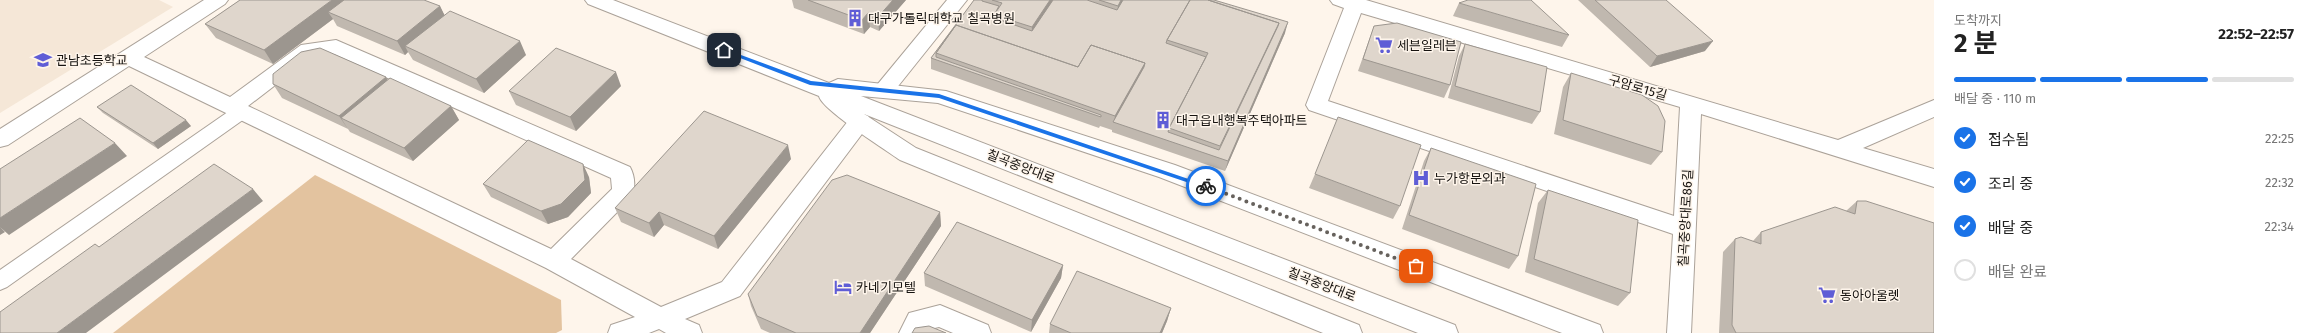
<!DOCTYPE html>
<html lang="ko">
<meta charset="utf-8">
<style>
:root{--surface:#fff;--page:#f6f6f6;--text:#222;--muted:#767676;--line:#e0e0e0;--accent:#1a73e8}
body{margin:0;font-family:"Fira Sans","Noto Sans KR",sans-serif;background:var(--page);color:var(--text);height:100vh;display:flex;flex-direction:column;font-size:15px;white-space:nowrap}
*{box-sizing:border-box;margin:0}
p{font-size:13px;color:var(--muted)}
.icon{flex:none;width:22px;height:22px;fill:none;stroke:currentColor;stroke-width:2;stroke-linecap:round;stroke-linejoin:round}
.map{position:relative;flex:1;overflow:hidden}
.sheet{display:flex;flex-direction:column;background:var(--surface);width:380px}
.sheet>*{flex:none}
.pin{position:absolute;display:grid;place-items:center;width:34px;height:34px;color:#fff;margin:-17px;border-radius:8px;box-shadow:0 2px 6px #0006}
.courier{position:absolute;display:grid;place-items:center;width:40px;height:40px;margin:-20px;border:3px solid #1a73e8;border-radius:50%;background:#fff;color:#222;box-shadow:0 1px 5px #0007}
.headline em{font-style:normal;font-weight:700}
.headline div{display:flex;flex-direction:column-reverse}
.headline{display:flex;align-items:center;justify-content:space-between;height:68px;padding:0 20px}
h1{font-size:26px;font-weight:700;line-height:30px}
.bar{display:grid;grid-template-columns:repeat(4,1fr);gap:6px 4px;align-content:center;height:48px;padding:0 20px}
.bar i{height:5px;border-radius:3px;background:var(--line)}
.bar .on{background:var(--accent)}
.bar p{grid-column:span 4}
ol{padding:0 20px;list-style:none}
li{display:flex;align-items:center;gap:12px;height:44px}
li p{margin-inline-start:auto}
li .icon{padding:4px;border-radius:50%;background:var(--accent);color:#fff;stroke-width:4}
li:last-child{color:var(--muted)}
li i{width:22px;height:22px;border:2px solid var(--line);border-radius:50%}
main{display:flex;flex:1;min-height:0}
.map>svg:first-child{display:block}
.built{fill:#f5e7d7}
.green{fill:#e3c39f}
.lines{fill:none;stroke-linecap:round;stroke-linejoin:round}
.service-casing{stroke:#aba299;stroke-width:2}
.minor-casing{stroke:#aba299;stroke-width:2}
.primary-casing{stroke:#aba299;stroke-width:2}
.service{fill:#fff;fill-rule:evenodd}
.minor{fill:#fff;fill-rule:evenodd}
.primary{fill:#fff;fill-rule:evenodd}
.wall{fill:#c0b8af}
.shaded-wall{fill:#9c968f}
.building{fill:#dfd6cc;stroke:#9c968f}
.route{fill:#1a73e8}
.done{stroke:#67625d;stroke-width:4;stroke-dasharray:0 7.2}
.labels{text-anchor:middle;stroke-width:3;stroke-linejoin:round;paint-order:stroke}
.poi-label{font-size:13px;fill:#161310;stroke:#fef5eb;text-anchor:start}
.street-label{font-size:13px;fill:#161310;stroke:#fef5eb}
</style>
<main>
<div class="map">
<svg width="1934" height="333" viewBox="0 0 1934 333">
<rect width="100%" height="100%" fill="#fef5eb"/>
<path class="built" d="M0 0H159L173 7 0 113Z"/>
<path class="green" d="M315 175 561 300 562 330 556 333H113Z"/>
<g class="lines">
<g class="service-casing">
<path id="service" d="M241 105 247 107 250 112 247 117 7 287 0 290V270L235 107Z"/>
</g>
<g class="minor-casing">
<path id="minor" d="M204 0H228L225 4 144 57 230 97 301 45 336 40 630 167C635 176 636 189 631 198L571 259 661 307 722 282 852 116 860 114 868 116 871 122 740 296 685 319 699 325 702 333H666L659 329 649 333H608L611 325 635 317 546 268 129 66 8 145 0 147V129ZM334 54 611 178 612 189 551 249 248 106 313 56Z
M947 0H967L891 95 884 97 877 95 874 90 877 85Z
M1330 0H1366L1838 140 1934 100V117L1863 148 1934 169V187L1701 114 1691 333H1667L1673 234 1309 110 1306 105 1344 8 1333 4ZM1361 13 1680 107 1674 216 1328 101Z
M940 305 988 325 991 333H953L939 327 926 330 924 333H899L909 313Z"/>
</g>
<g class="primary-casing">
<path id="primary" d="M585 0H613L829 83 838 79 946 91 1175 165 1600 325 1603 333H1562L1159 177 938 103 861 96 1455 325 1458 333H1418L864 114 916 148 1359 325 1362 333H1323L900 160C886 150 821 109 819 96L588 4Z"/>
</g>
<use href="#service" class="service"/>
<use href="#minor" class="minor"/>
<use href="#primary" class="primary"/>
</g>
<path class="wall" d="M240 0 440 6 444 15 526 55 484 93 413 60 408 52 405 55 337 26 333 19 273 64 216 38 205 24Z
M792 0H906L879 31 870 27 864 34 794 8Z
M974 0H1214L1285 33 1225 171 1112 132V130L1100 126 1099 128 931 69V58Z
M1578 0H1666L1705 51 1650 67Z
M1459 3 1569 35 1562 47 1453 16Z
M1374 26 1450 85 1444 98 1358 71Z
M1465 44 1540 112 1532 124 1448 98 1459 56Z
M1571 73 1662 152 1651 165 1554 134 1563 87Z
M386 77 387 80 451 106 459 120 413 161 350 132 348 129 282 98 273 84Z
M621 86 576 131 516 105 509 91Z
M97 107 191 126 158 149 103 113Z
M1431 148 1518 256 1509 269 1402 229 1424 161Z
M791 159 718 249 664 225 654 237 621 222 615 208Z
M1315 174 1400 206 1393 219 1309 188Z
M589 177 591 193 568 217 548 224 491 197 483 184Z
M1548 190 1630 293 1618 306 1525 272 1538 203Z
M1857 201 1934 333H1719L1723 252 1735 239 1753 241 1761 232 1846 211Z
M940 212 941 226 870 333H770L761 329 751 306 748 294Z
M1063 265 1061 278 1031 332 925 286 924 273Z
M1171 308 1167 321 1162 333H1049L1050 324Z"/>
<path class="shaded-wall" d="M332 0H359L328 12 333 19 273 64 264 50Z
M893 0H906L879 31 878 17Z
M1050 0H1058L1031 42 1032 27Z
M1121 0H1128L1116 20 1118 6Z
M440 6 447 20 405 46 408 52 405 55 397 41Z
M868 13 870 27 864 34 862 20Z
M1288 22 1285 33 1225 171 1228 161Z
M520 41 526 55 484 93 476 79Z
M1713 41 1705 51 1650 67 1657 56Z
M1145 63 1142 77 1114 122 1115 116Z
M616 72 621 86 576 131 570 117Z
M386 77 394 91 341 118 348 129 339 116Z
M451 106 459 120 413 161 404 148Z
M186 120 191 126 158 149 153 143Z
M115 143 127 156 9 235 0 227V218Z
M788 145 791 159 718 249 714 236Z
M583 164 589 177 591 193 568 217 548 224 541 211Z
M253 189 263 201 86 333H57Z
M659 212 664 225 654 237 649 223Z
M940 212 941 226 870 333H860Z
M0 227 5 232 0 235Z
M1063 265 1061 278 1031 332 1032 320Z
M1171 308 1167 321 1162 333H1160Z"/>
<path class="building" d="M240 0H332L264 50 205 24Z
M344 0H424L440 6 397 41 328 12Z
M808 0H893L878 17 868 13 862 20Z
M974 0H982V1L999 6 994 15V18L1032 31 1053 0H1087L1117 10 1123 0H1190L1167 40 1166 43 1206 57 1169 128 1168 132 1219 150 1278 26 1279 23 1208 0H1214L1288 22 1228 161 1113 122 1144 67 1145 63 1091 45 1078 67 956 25 936 53V57L1101 115V117L931 58Z
M992 0H1050L1032 27 994 15 1002 3Z
M1099 0H1121L1118 6Z
M1190 0H1208L1279 23 1220 146 1169 128 1208 53 1167 40Z
M1468 0H1531L1569 35 1459 3Z
M1595 0H1666L1713 41 1657 56Z
M450 11 520 41 476 79 405 46Z
M1397 23 1461 42 1450 85 1363 59 1374 26Z
M956 25 1078 67 1091 45 1145 63 1115 116 936 53Z
M1465 44 1547 67 1540 112 1455 86Z
M320 48 386 77 339 116 273 84V74L301 52Z
M556 48 616 72 570 117 509 91Z
M1571 73 1642 95 1658 106 1665 121 1662 152 1563 120Z
M390 78 451 106 404 148 341 118Z
M131 85 186 120 153 143 97 107Z
M704 111 788 145 714 236 659 212 649 223 615 208Z
M1338 117 1421 145 1400 206 1315 174Z
M80 118 115 143 0 218V169Z
M528 140 583 164 585 180 561 204 541 211 483 184Z
M1431 148 1536 184 1518 256 1409 215Z
M214 164 253 189 57 333H0V312L95 244 99 247Z
M847 175 940 212 860 333H796L757 316 748 294 832 180Z
M1548 190 1638 220 1630 293 1534 259Z
M1857 201H1866L1934 223V333H1736L1732 325 1735 239 1741 237 1761 244V232L1835 207 1855 214Z
M957 222 1063 265 1032 320 924 273Z
M1077 271 1171 308 1160 333H1071L1050 324Z
M929 326 946 333H912L915 328Z"/>
<path class="route" d="M722 48 811 81 939 94 1209 186 1204 188 939 98 810 85 722 51Z"/>
<g class="lines">
<path class="done" d="M1206 186 1416 266"/>
</g>
<defs>
<g id="building-bare" transform="scale(1.38)"><path d="M-4-6H4V6H1V3H-1V6H-4ZM-2.5-4.3h1.7v1.8h-1.7ZM.8-4.3h1.7v1.8H.8ZM-2.5-1h1.7V.8h-1.7ZM.8-1h1.7V.8H.8Z" fill="#5f5dd6" stroke="#fef5eb" stroke-width="2.5" paint-order="stroke"/></g>
<g id="supermarket-bare" transform="scale(1.38)"><path d="M-6-5.5h2.5l.6 2H6L4.5 2H-2.5L-4.4-4H-6ZM-1.5 3.2a1.3 1.3 0 1 0 .1 0ZM3 3.2a1.3 1.3 0 1 0 .1 0Z" fill="#5f5dd6" stroke="#fef5eb" stroke-width="2.5" paint-order="stroke"/></g>
<g id="school-bare" transform="scale(1.38)"><path d="M0-5L7-2L0 1L-7-2ZM-4 1L0 2.5L4 1V4Q0 6-4 4Z" fill="#5f5dd6" stroke="#fef5eb" stroke-width="2.5" paint-order="stroke"/></g>
<g id="hospital-bare" transform="scale(1.38)"><path d="M-5-5h3v3.5h4V-5h3V5h-3V1.5h-4V5h-3Z" fill="#5f5dd6" stroke="#fef5eb" stroke-width="2.5" paint-order="stroke"/></g>
<g id="hotel-bare" transform="scale(1.38)"><path d="M-6-4.5h1.5V1H6V5H4.5V3h-9V5H-6ZM-4 0a1.8 1.8 0 1 1 3.6 0ZM.5 0V-2.5h3Q6-2.5 6 0Z" fill="#5f5dd6" stroke="#fef5eb" stroke-width="2.5" paint-order="stroke"/></g>
</defs>
<g fill-rule="evenodd">
<use href="#building-bare" x="855" y="18"/>
<use href="#supermarket-bare" x="1384" y="45"/>
<use href="#school-bare" x="43" y="60"/>
<use href="#building-bare" x="1163" y="120"/>
<use href="#hospital-bare" x="1421" y="178"/>
<use href="#hotel-bare" x="843" y="287"/>
<use href="#supermarket-bare" x="1827" y="295"/>
</g>
<g class="labels">
<g class="poi-label">
<text x="868" y="23">대구가톨릭대학교 칠곡병원</text>
<text x="1397" y="50">세븐일레븐</text>
<text x="56" y="65">관남초등학교</text>
<text x="1176" y="125">대구읍내행복주택아파트</text>
<text x="1434" y="183">누가항문외과</text>
<text x="856" y="292">카네기모텔</text>
<text x="1840" y="300">동아아울렛</text>
</g>
<g class="street-label">
<text transform="translate(1638 87) rotate(16)" y="5">구암로15길</text>
<text transform="translate(1021 166) rotate(21)" y="5">칠곡중앙대로</text>
<text transform="translate(1685 218) rotate(-87)" y="5">칠곡중앙대로86길</text>
<text transform="translate(1322 284) rotate(21)" y="5">칠곡중앙대로</text>
</g>
</g>
</svg>
<div class="pin" style="left:1416px;top:266px;background:#ea580c"><svg class="icon" aria-label="bag" viewBox="0 0 24 24"><path d="M5 8h14l-1 12H6zM9 8a3 3 0 0 1 6 0"/></svg></div>
<div class="pin" style="left:724px;top:50px;background:#1f2937"><svg class="icon" aria-label="home" viewBox="0 0 24 24"><path d="M3 11l9-7 9 7M6 9v11h12V9"/></svg></div>
<div class="courier" style="left:1206px;top:186px"><svg class="icon" aria-label="bike" viewBox="0 0 24 24"><circle cx="6" cy="16" r="4"/><circle cx="18" cy="16" r="4"/><path d="M6 16l4-8h5l3 8M10 8l3 8H6M13 5h3"/></svg></div>
</div>
<section class="sheet">
<div class="headline"><div><h1>2 분</h1><p>도착까지</p></div><em>22:52–22:57</em></div>
<div class="bar"><i class="on"></i><i class="on"></i><i class="on"></i><i></i><p>배달 중 · 110 m</p></div>
<ol>
<li><svg class="icon" aria-label="check" viewBox="0 0 24 24"><path d="M5 12l5 5 9-10"/></svg>접수됨<p>22:25</p></li>
<li><svg class="icon" aria-label="check" viewBox="0 0 24 24"><path d="M5 12l5 5 9-10"/></svg>조리 중<p>22:32</p></li>
<li><svg class="icon" aria-label="check" viewBox="0 0 24 24"><path d="M5 12l5 5 9-10"/></svg>배달 중<p>22:34</p></li>
<li><i></i>배달 완료</li>
</ol>
</section>
</main>
